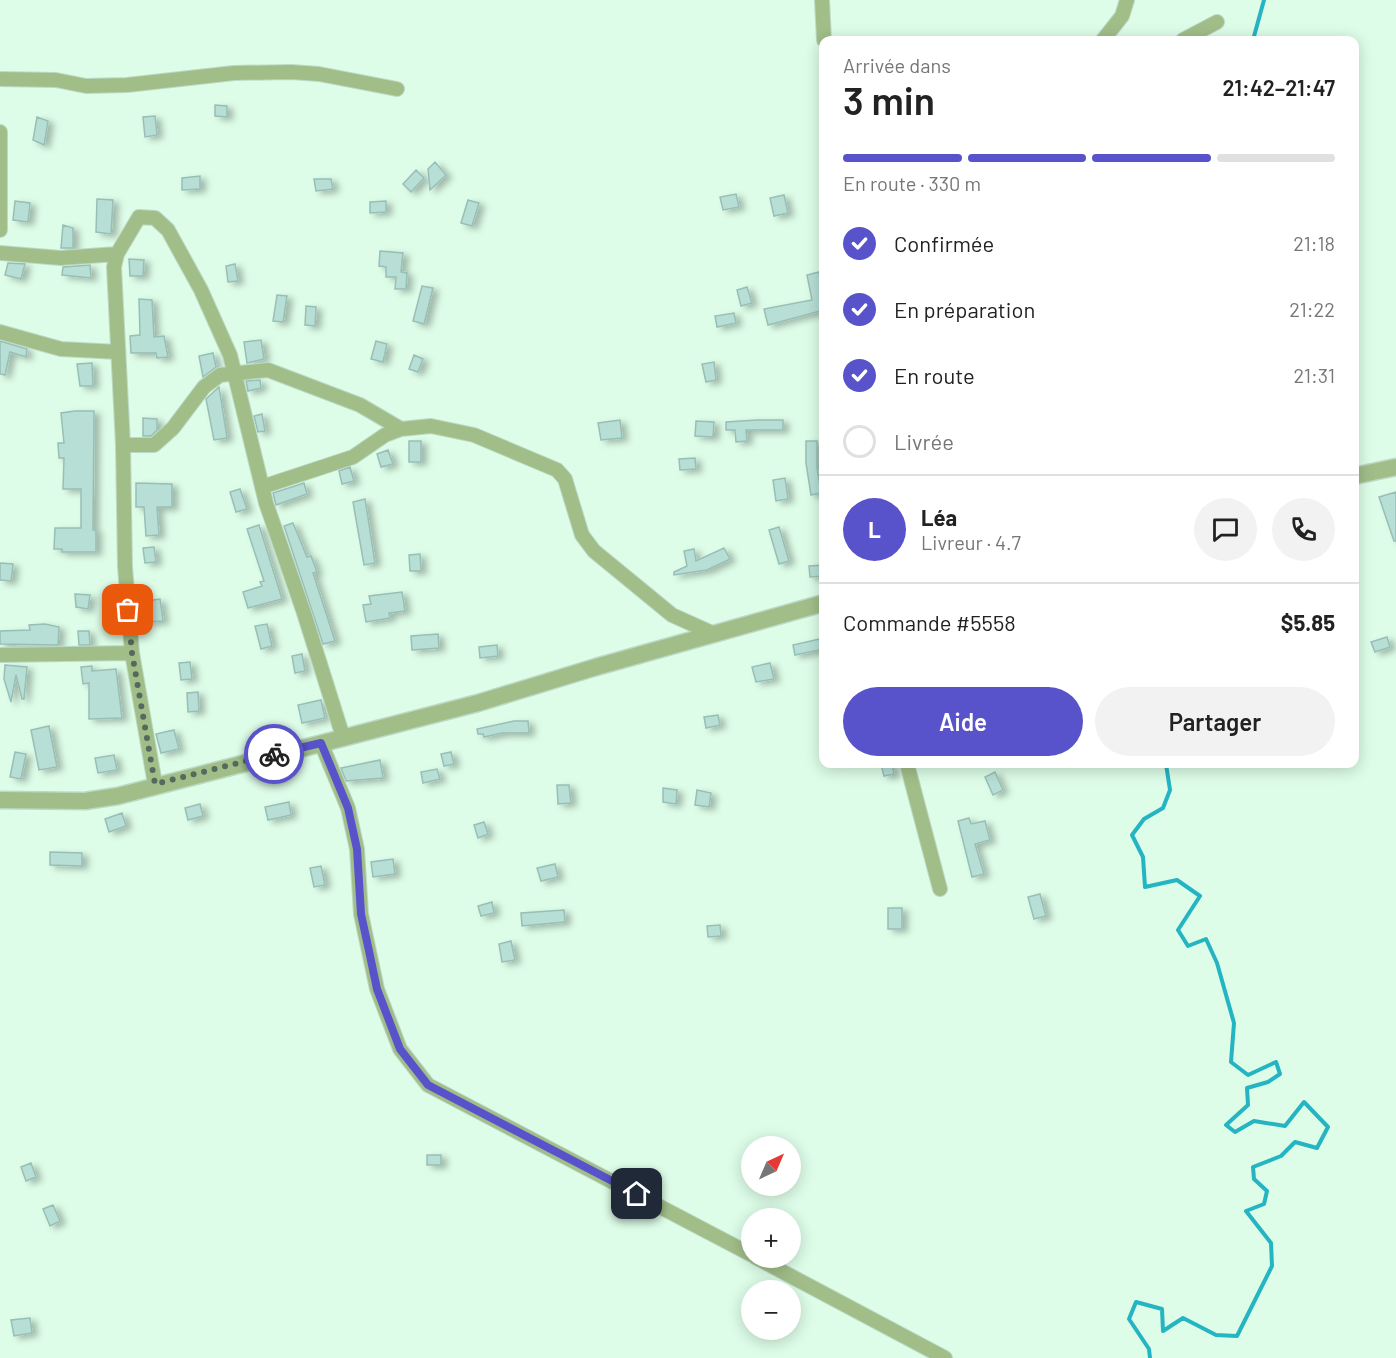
<!DOCTYPE html>
<html lang="fr">
<meta charset="utf-8">
<style>
:root{--surface:#fff;--page:#f2f2f2;--text:#222;--muted:#767676;--line:#e0e0e0;--accent:#5953cb}
body{margin:0;font-family:Barlow,sans-serif;background:var(--page);color:var(--text);height:100vh;display:flex;flex-direction:column;font-size:22px;white-space:nowrap}
*{box-sizing:border-box;margin:0}
p{font-size:20px;color:var(--muted)}
.icon{flex:none;width:33px;height:33px;fill:none;stroke:currentColor;stroke-width:2;stroke-linecap:round;stroke-linejoin:round}
.map{position:relative;flex:1;overflow:hidden}
.drawer{position:absolute;left:819px;top:36px;width:540px;height:732px;display:flex;flex-direction:column;background:var(--surface);border-radius:12px;box-shadow:0 3px 15px #0003}
.drawer>*{flex:none}
.needle{width:39px;rotate:44deg}
.fabs{position:absolute;left:741px;top:1136px;display:grid;gap:12px}
.fabs a{display:grid;place-items:center;width:60px;height:60px;border-radius:50%;background:var(--surface);box-shadow:0 3px 15px #0003;font-size:30px}
.pin{position:absolute;display:grid;place-items:center;width:51px;height:51px;color:#fff;margin:-26px;border-radius:12px;box-shadow:0 3px 9px #0006}
.courier{position:absolute;display:grid;place-items:center;width:60px;height:60px;margin:-30px;border:4px solid #5953cb;border-radius:50%;background:#fff;color:#222;box-shadow:0 2px 8px #0007}
.head em{font-style:normal;font-weight:600}
.head div{display:flex;flex-direction:column-reverse}
.head{display:flex;align-items:center;justify-content:space-between;height:102px;padding:0 24px}
h1{font-size:39px;font-weight:600;line-height:45px}
.bar{display:grid;grid-template-columns:repeat(4,1fr);gap:9px 6px;align-content:center;height:72px;padding:0 24px}
.bar i{height:8px;border-radius:4px;background:var(--line)}
.bar .active{background:var(--accent)}
.bar p{grid-column:span 4}
.line{display:flex;align-items:center;gap:15px;padding:0 24px;border-top:2px solid var(--line)}
.line div{flex:1}
.round{display:grid;place-items:center;flex:none;width:63px;height:63px;border-radius:32px;background:var(--page)}
ol{padding:0 24px;list-style:none}
li{display:flex;align-items:center;gap:18px;height:66px}
li p{margin-inline-start:auto}
li .icon{padding:6px;border-radius:50%;background:var(--accent);color:#fff;stroke-width:4}
li:last-child{color:var(--muted)}
li i{width:33px;height:33px;border:3px solid var(--line);border-radius:50%}
.button{display:flex;gap:12px;margin-top:auto;padding:12px 24px}
.button a{flex:1;height:69px;border-radius:36px;background:var(--accent);color:#fff;font-size:24px;font-weight:600;line-height:69px;text-align:center}
.button a+a{background:var(--page);color:var(--text)}
.map>svg:first-child{display:block}
.lines{fill:none;stroke-linecap:round;stroke-linejoin:round}
.stream{stroke:#24b4c2;stroke-width:4}
.building{fill:#b7dfd6;stroke:#98bfb6;stroke-width:1.5;filter:url(#shadow)}
.minor-casing{stroke:#bcd9c6;stroke-width:16}
.tertiary-casing{stroke:#bcd9c6;stroke-width:19}
.minor{stroke:#a1be89;stroke-width:14}
.tertiary{stroke:#a1be89;stroke-width:16}
.done{stroke:#56695d;stroke-width:6;stroke-dasharray:0 10.8}
.route{stroke:#5953cb;stroke-width:8}
</style>
<div class="map">
<svg width="1396" height="1358" viewBox="0 0 1396 1358">
<defs>
<filter id="shadow"><feDropShadow dx="5.5" dy="3" stdDeviation="3" flood-color="#0004"/></filter>
</defs>
<rect width="100%" height="100%" fill="#ddfde8"/>
<g class="lines">
<path class="stream" d="M1253 40 1264 0
M1150 1358 1149 1349 1129 1319 1136 1302 1162 1309 1163 1331 1183 1318 1216 1335 1237 1336 1272 1266 1271 1243 1246 1211 1264 1204 1267 1191 1254 1179 1253 1167 1281 1156 1295 1142 1317 1148 1328 1127 1304 1102 1285 1126 1254 1121 1235 1132 1226 1125 1248 1105 1247 1088 1268 1082 1280 1074 1276 1062 1248 1075 1231 1062 1234 1023 1217 963 1206 939 1188 946 1178 930 1200 896 1177 880 1145 887 1143 857 1132 835 1144 819 1163 808 1170 790 1166 764"/>
</g>
<path class="building" d="M215 105 227 106V117L215 116Z
M155 116 157 135 145 137 143 117Z
M37 117 48 121 44 145 33 140Z
M435 162 446 175 430 190 428 169Z
M416 170 424 178 411 192 403 184Z
M200 176V189L182 190V178Z
M314 179H331L333 189 316 191Z
M736 194 739 207 723 210 720 197Z
M784 195 788 213 774 216 770 198Z
M97 199 113 200 111 234 96 232Z
M468 200 479 203 472 226 461 223Z
M15 201 30 203 28 222 13 220Z
M386 201V212L370 213V202Z
M63 225 73 228V248H61Z
M380 251 403 253 401 272 407 273 406 289H395L396 277H386V267L379 266Z
M129 259 144 260 143 276H130Z
M8 263 25 264 21 279 5 275Z
M235 264 238 281 228 282 226 266Z
M90 265 91 278 62 275 63 267Z
M819 272 824 310 768 325 764 309 812 300 807 275Z
M422 286 433 288 424 324 413 321Z
M747 287 752 303 741 306 737 290Z
M277 295 287 296 283 322 273 321Z
M139 299 152 300 154 337 164 336 168 357 157 358 156 353H131L130 336 140 335Z
M306 306 316 307 315 326 305 325Z
M734 313 736 323 717 327 715 316Z
M261 340 264 359 247 363 244 342Z
M0 341 27 349 26 357 10 352 5 375 0 374Z
M376 341 387 344 383 362 371 359Z
M213 353 216 367 203 377 199 356Z
M414 355 423 359 418 372 409 369Z
M714 362 716 380 706 382 702 364Z
M92 363 93 386H80L77 364Z
M260 380 261 388 248 391 246 381Z
M219 387 227 438 214 440 206 399Z
M75 411H94L93 530H96V552H62V549H54L55 528H81V489H63L64 458H59L58 443H64L61 413Z
M262 414 265 431 258 432 254 416Z
M143 418 157 419V430L151 436H143Z
M620 420 622 438 601 440 598 423Z
M757 420H783V430H746L747 441 736 442 735 430H726V422Z
M696 421 714 422 713 437 695 436Z
M409 441H421V462H409Z
M806 441H817V467L821 493 811 495 806 463Z
M388 450 393 464 381 467 377 454Z
M695 458 696 469 680 470 679 459Z
M350 467 354 481 342 484 339 471Z
M785 478 788 499 776 501 773 480Z
M136 483 172 484V507H157L159 535 146 536 144 507H136Z
M304 483 307 494 276 505 273 493Z
M240 489 247 509 236 512 230 492Z
M1396 492V541H1394L1379 497Z
M365 499 375 563 364 565 353 502Z
M293 523 307 557 311 556 317 572 313 573 335 641 323 644 284 526Z
M259 525 282 599 248 608 243 592 262 586 260 582 264 581 247 529Z
M779 527 789 561 779 564 769 530Z
M154 547 156 562 145 563 143 548Z
M724 548 730 559 707 570 674 575V572L687 566 684 551 694 549 696 561Z
M420 554 421 571H410L409 555Z
M0 563 13 564 11 581 0 580Z
M824 565V576L810 577 809 566Z
M402 592 405 611 389 613 390 618 366 622 363 605 371 604 369 596Z
M75 594 90 595 88 609 76 607Z
M160 599 163 621 148 622 146 601Z
M45 624 59 627 58 645 0 644V631L30 630 29 625Z
M267 624 272 646 261 649 255 626Z
M78 631H89L90 645H79Z
M438 634 439 648 412 650 411 636Z
M1387 637 1390 647 1375 652 1371 642Z
M824 638V649L795 655 793 645Z
M497 645 498 656 480 658 479 647Z
M302 654 305 671 295 673 292 656Z
M190 662 192 679 181 680 179 663Z
M770 663 774 679 756 682 752 667Z
M5 665 27 667 24 699H22L16 675 11 702 4 679Z
M92 666V671L116 669 122 718 89 719V683L83 684 81 667Z
M198 692 199 711 188 712 187 693Z
M321 700 325 718 302 723 298 705Z
M718 715 720 725 706 728 704 717Z
M514 721H528L529 733H502L484 737 483 734H478L477 729Z
M49 726 57 767 39 770 31 730Z
M174 730 179 749 161 753 156 734Z
M15 752 26 754 21 779 10 777Z
M451 752 454 764 444 766 441 754Z
M114 755 117 770 98 773 95 758Z
M380 760 383 778 346 781 341 768Z
M881 764H892L894 774 884 776Z
M437 769 440 779 423 783 421 772Z
M995 772 1003 790 993 795 985 777Z
M557 785H569L571 803 558 804Z
M663 788 677 790 676 804 663 802Z
M697 790 711 793 709 807 695 805Z
M289 802 291 815 268 820 265 807Z
M200 804 203 816 188 820 185 808Z
M122 813 126 826 109 832 105 819Z
M969 818 971 824 985 821 990 840 975 844 984 874 972 877 958 821Z
M484 822 488 834 478 838 474 825Z
M50 852 82 853V866L50 865Z
M393 859 395 874 373 877 371 862Z
M555 864 558 877 541 881 537 868Z
M321 866 325 885 314 887 310 868Z
M1040 894 1046 916 1034 919 1028 897Z
M492 902 494 913 481 916 478 906Z
M888 908H902V929H888Z
M564 910 565 922 522 926 521 913Z
M720 925 721 936 708 937 707 926Z
M511 941 515 960 502 962 499 944Z
M427 1155H441V1165H427Z
M31 1163 36 1177 26 1181 21 1167Z
M53 1205 60 1221 50 1226 43 1209Z
M30 1318 32 1333 14 1336 11 1320Z"/>
<g class="lines">
<g class="minor-casing">
<path id="minor" d="M822 0 824 40
M1103 40 1122 16 1127 0
M1183 40 1217 22
M0 79 56 80 86 86 127 85 234 73 291 72 319 74 397 89
M0 132V230
M0 253 61 258 117 254
M0 332 61 349 118 352
M123 445H154L173 428 204 387 220 375 268 370 360 405 401 429
M262 487 353 457 385 435 401 429 431 426 474 435 557 470 565 479 582 535 594 551 672 615 712 633
M0 655 132 653
M321 743 348 808 357 849 361 914 377 989 400 1049 428 1085 752 1255
M907 764 940 889
M155 784 132 653 125 567 123 445 114 267 117 254 139 217 155 218 168 230 201 290 230 355 266 503 304 613 343 737
M755 1257 945 1358"/>
</g>
<g class="tertiary-casing">
<path id="tertiary" d="M1354 476 1396 467
M0 800 85 801 118 796 478 703 596 667 824 603"/>
</g>
<use href="#minor" class="minor"/>
<use href="#tertiary" class="tertiary"/>
</g>
<g class="lines">
<path class="done" d="M128 610 132 653 155 784 274 754"/>
<path class="route" d="M274 754 321 743 348 808 357 849 361 914 369 951 377 989 400 1049 428 1085 637 1194"/>
</g>
</svg>
<div class="fabs">
<a><svg class="needle" viewBox="-14 -14 28 28"><path d="M0-13l5 13h-10z" fill="#e53935"/><path d="M0 13l5-13h-10z" fill="#767676"/></svg></a>
<a>+</a>
<a>−</a>
</div>
<div class="pin" style="left:128px;top:610px;background:#ea580c"><svg class="icon" aria-label="bag" viewBox="0 0 24 24"><path d="M5 8h14l-1 12H6zM9 8a3 3 0 0 1 6 0"/></svg></div>
<div class="pin" style="left:637px;top:1194px;background:#1f2937"><svg class="icon" aria-label="home" viewBox="0 0 24 24"><path d="M3 11l9-7 9 7M6 9v11h12V9"/></svg></div>
<div class="courier" style="left:274px;top:754px"><svg class="icon" aria-label="bike" viewBox="0 0 24 24"><circle cx="6" cy="16" r="4"/><circle cx="18" cy="16" r="4"/><path d="M6 16l4-8h5l3 8M10 8l3 8H6M13 5h3"/></svg></div>
<section class="drawer">
<div class="head"><div><h1>3 min</h1><p>Arrivée dans</p></div><em>21:42–21:47</em></div>
<div class="bar"><i class="active"></i><i class="active"></i><i class="active"></i><i></i><p>En route · 330 m</p></div>
<ol>
<li><svg class="icon" aria-label="check" viewBox="0 0 24 24"><path d="M5 12l5 5 9-10"/></svg>Confirmée<p>21:18</p></li>
<li><svg class="icon" aria-label="check" viewBox="0 0 24 24"><path d="M5 12l5 5 9-10"/></svg>En préparation<p>21:22</p></li>
<li><svg class="icon" aria-label="check" viewBox="0 0 24 24"><path d="M5 12l5 5 9-10"/></svg>En route<p>21:31</p></li>
<li><i></i>Livrée</li>
</ol>
<div class="line" style="height:108px"><b class="round" style="background:var(--accent);color:#fff">L</b><div><b>Léa</b><p>Livreur · 4.7</p></div><a class="round"><svg class="icon" aria-label="chat" viewBox="0 0 24 24"><path d="M4 5h16v11H9l-5 4z"/></svg></a><a class="round"><svg class="icon" aria-label="phone" viewBox="0 0 24 24"><path d="M5 4h4l2 5-3 2q2 4 5 5l2-3 5 2v4C11 20 4 13 5 4z"/></svg></a></div>
<div class="line" style="height:78px"><div>Commande #5558</div><b>$5.85</b></div>
<div class="button"><a>Aide</a><a>Partager</a></div>
</section>
</div>
